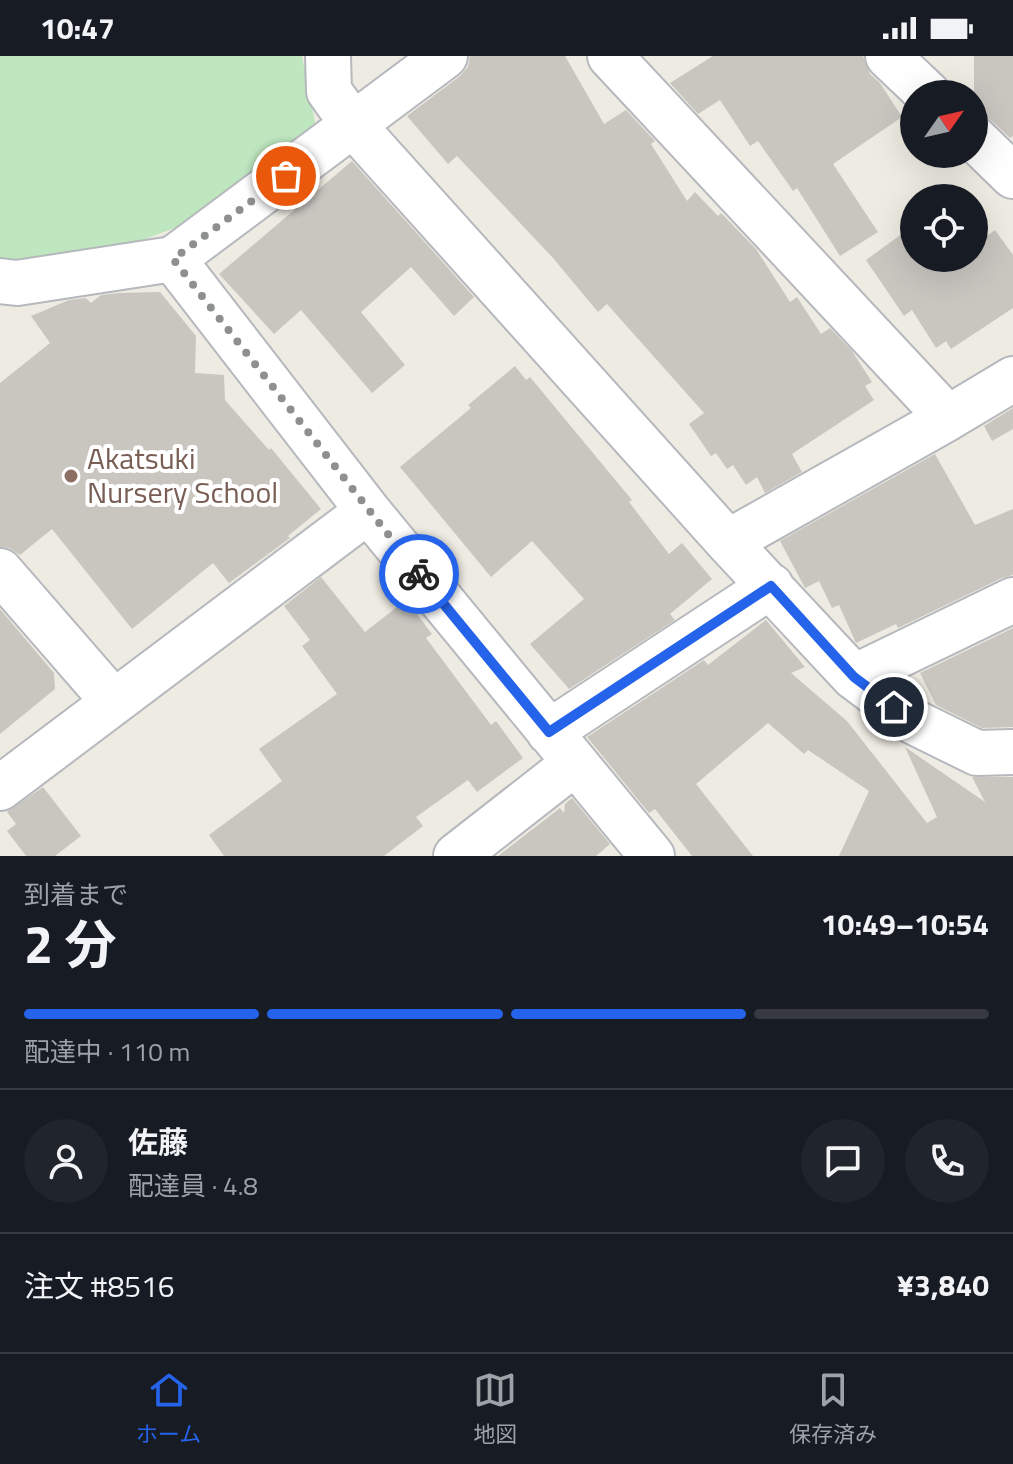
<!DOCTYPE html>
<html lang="ja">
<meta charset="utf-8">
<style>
:root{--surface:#171b24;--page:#20242c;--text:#f1f3f6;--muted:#9ea1a6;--line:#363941;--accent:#2563eb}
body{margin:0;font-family:"Titillium Web","Noto Sans JP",sans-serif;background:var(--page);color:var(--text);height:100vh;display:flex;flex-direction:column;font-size:30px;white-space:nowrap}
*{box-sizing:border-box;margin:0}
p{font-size:26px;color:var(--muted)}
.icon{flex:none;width:44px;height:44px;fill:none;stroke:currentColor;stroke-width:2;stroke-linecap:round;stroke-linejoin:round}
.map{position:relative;height:800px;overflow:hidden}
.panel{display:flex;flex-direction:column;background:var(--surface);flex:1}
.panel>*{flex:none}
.needle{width:52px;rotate:56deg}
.tools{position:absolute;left:900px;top:24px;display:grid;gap:16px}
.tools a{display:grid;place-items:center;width:88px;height:88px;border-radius:50%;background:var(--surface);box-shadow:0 8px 32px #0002;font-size:40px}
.pin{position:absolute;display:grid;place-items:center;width:68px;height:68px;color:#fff;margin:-34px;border:4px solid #fff;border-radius:50%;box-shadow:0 2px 8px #0007}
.courier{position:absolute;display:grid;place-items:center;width:80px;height:80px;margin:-40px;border:6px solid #2563eb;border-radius:50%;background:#fff;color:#222;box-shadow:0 2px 10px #0007}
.summary em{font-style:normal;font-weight:700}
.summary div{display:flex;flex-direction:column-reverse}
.summary{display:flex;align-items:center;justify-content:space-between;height:136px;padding:0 24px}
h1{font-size:52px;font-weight:700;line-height:60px}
.bar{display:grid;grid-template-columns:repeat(4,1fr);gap:12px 8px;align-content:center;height:96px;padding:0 24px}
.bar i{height:10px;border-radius:6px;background:var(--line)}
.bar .selected{background:var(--accent)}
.bar p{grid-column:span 4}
.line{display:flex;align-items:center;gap:20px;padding:0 24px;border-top:2px solid var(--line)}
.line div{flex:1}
.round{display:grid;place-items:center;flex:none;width:84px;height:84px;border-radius:42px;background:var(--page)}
.status{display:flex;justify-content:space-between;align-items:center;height:56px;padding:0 40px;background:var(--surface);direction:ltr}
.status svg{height:22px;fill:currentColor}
.dock{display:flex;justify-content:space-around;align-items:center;height:112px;border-top:2px solid var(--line);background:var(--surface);font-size:22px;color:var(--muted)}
.dock a{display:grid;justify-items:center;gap:4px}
.dock .selected{color:var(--accent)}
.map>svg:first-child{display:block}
.green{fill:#bee6bf}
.building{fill:#c9c6c0}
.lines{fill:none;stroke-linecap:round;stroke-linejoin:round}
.street-casing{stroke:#b5b8bd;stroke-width:48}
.street{stroke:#fff;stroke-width:44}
.done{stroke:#8e8f8f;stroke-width:8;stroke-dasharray:0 14.4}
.route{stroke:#2563eb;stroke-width:10}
.education-dot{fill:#8d6e63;stroke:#fff;stroke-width:3}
.labels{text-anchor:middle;stroke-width:8;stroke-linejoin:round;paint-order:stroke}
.education-label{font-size:30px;fill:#785e54;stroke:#fff;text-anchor:start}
</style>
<div class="status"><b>10:47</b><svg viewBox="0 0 49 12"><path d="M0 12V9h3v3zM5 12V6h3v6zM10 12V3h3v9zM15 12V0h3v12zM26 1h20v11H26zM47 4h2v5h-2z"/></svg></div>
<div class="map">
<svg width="1013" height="800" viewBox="0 0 1013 800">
<rect width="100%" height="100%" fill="#eeebe2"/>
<path class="green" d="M0 0H302L316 71 177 171 132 188 16 205 0 202Z"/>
<path class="building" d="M470 0H565L604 68 626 54 655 85 651 88 687 145 695 136 718 160 721 157 756 193 790 246 797 241 821 278 830 272 852 295 872 326 865 330 874 344 792 398 802 416 765 437 757 421 746 429 733 409 727 413 716 397 711 400 689 368 704 357 607 248 598 256 553 202 457 100 448 108 407 60 460 20 468 11Z
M713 0H863L870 18 880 27 902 61 833 108 878 176 840 200 797 132 793 135 758 85 750 90 720 44 698 58 670 27Z
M974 0H1013V80L1010 82 991 64 974 58Z
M352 105 474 241 454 260 411 211 361 256 405 309 372 337 301 254 274 278 219 218Z
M914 169V202H974V189L995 174 1013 199V252L951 293 946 285 936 292 912 254 904 260 866 204Z
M160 236 196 280 195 317 224 319 225 344 269 394 271 392 321 453 288 480 290 482 229 527 213 507 132 573 52 473 20 499 9 492 0 491V327L50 287 31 260 69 244 86 242 91 247 101 239 119 237Z
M515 310 526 324 530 321 632 444 629 446 669 498 682 487 712 523 670 558 675 564 569 633 530 588 584 543 532 485 491 521 400 411 471 352 468 349Z
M1013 352V373L992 385 984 370Z
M935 398 975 469 1013 453V519L1002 522 898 572 896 568 856 587 839 549 832 552 819 525 805 532 780 485Z
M321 521 365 576 406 544 432 578 426 582 491 669 496 665 523 702 477 736 468 724 416 761 423 770 384 800H224L209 779 282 725 259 693 337 638 302 590 310 584 284 550Z
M0 553 54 617 55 633 0 678Z
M766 564 805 611 791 617 847 665 927 767 937 761 905 691 985 746 972 721H1013V800H839L869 735 808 694 804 698 768 667 696 728 753 800H692L655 753 649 757 587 681 704 604 708 609Z
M1013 572V671L982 672 936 649 920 617Z
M43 731 81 780 55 800H26L7 775 16 768 7 756Z
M572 742 610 788 596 800H498L560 752 564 757 565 748Z"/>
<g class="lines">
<g class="street-casing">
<path id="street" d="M328 0 329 35 354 70 728 486 854 621 914 666 977 697 1013 696
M610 0 948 362
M888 0 928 38
M974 82 1013 120
M173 203 368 455 652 800
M0 225 17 227 173 203 445 0
M728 486 948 362 1013 323
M0 515 113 645
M854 621 1013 544
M549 676 771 530
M0 732 368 455
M456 800 575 707"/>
</g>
<use href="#street" class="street"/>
</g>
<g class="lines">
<path class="done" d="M286 120 173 203 419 518"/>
<path class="route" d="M419 518 549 676 771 530 854 621 894 651"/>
</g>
<circle class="education-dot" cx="71" cy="420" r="8"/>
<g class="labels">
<g class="education-label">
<text x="87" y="413">Akatsuki<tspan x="87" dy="34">Nursery School</tspan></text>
</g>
</g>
</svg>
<div class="tools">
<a><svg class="needle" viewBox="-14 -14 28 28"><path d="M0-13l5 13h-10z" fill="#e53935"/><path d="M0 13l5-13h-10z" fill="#9ea1a6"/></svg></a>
<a><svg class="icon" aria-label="locate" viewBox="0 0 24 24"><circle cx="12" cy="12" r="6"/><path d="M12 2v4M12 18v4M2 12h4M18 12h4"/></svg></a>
</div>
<div class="pin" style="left:286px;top:120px;background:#ea580c"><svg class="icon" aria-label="bag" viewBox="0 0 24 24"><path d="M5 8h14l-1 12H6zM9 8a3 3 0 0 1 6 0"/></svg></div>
<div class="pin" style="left:894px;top:651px;background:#1f2937"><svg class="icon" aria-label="home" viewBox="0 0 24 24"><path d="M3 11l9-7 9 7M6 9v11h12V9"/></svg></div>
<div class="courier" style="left:419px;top:518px"><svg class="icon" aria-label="bike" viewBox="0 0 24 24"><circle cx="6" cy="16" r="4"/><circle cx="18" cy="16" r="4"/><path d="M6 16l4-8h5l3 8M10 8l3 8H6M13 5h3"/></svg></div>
</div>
<section class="panel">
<div class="summary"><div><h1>2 分</h1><p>到着まで</p></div><em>10:49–10:54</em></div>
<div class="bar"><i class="selected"></i><i class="selected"></i><i class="selected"></i><i></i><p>配達中 · 110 m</p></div>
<div class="line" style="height:144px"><a class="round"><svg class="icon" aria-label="person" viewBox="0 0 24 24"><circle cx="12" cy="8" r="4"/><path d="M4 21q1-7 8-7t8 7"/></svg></a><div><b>佐藤</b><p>配達員 · 4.8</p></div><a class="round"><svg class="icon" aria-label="chat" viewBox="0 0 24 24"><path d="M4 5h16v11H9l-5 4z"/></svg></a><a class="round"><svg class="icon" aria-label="phone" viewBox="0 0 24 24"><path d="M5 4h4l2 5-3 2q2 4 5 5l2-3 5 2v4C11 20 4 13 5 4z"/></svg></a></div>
<div class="line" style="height:104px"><div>注文 #8516</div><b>¥3,840</b></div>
</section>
<nav class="dock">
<a class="selected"><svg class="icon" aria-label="home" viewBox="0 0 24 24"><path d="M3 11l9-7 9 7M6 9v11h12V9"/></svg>ホーム</a>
<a><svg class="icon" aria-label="map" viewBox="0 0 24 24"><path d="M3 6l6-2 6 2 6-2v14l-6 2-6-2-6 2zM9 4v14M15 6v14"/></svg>地図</a>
<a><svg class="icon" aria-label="saved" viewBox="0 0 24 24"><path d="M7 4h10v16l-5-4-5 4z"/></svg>保存済み</a>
</nav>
